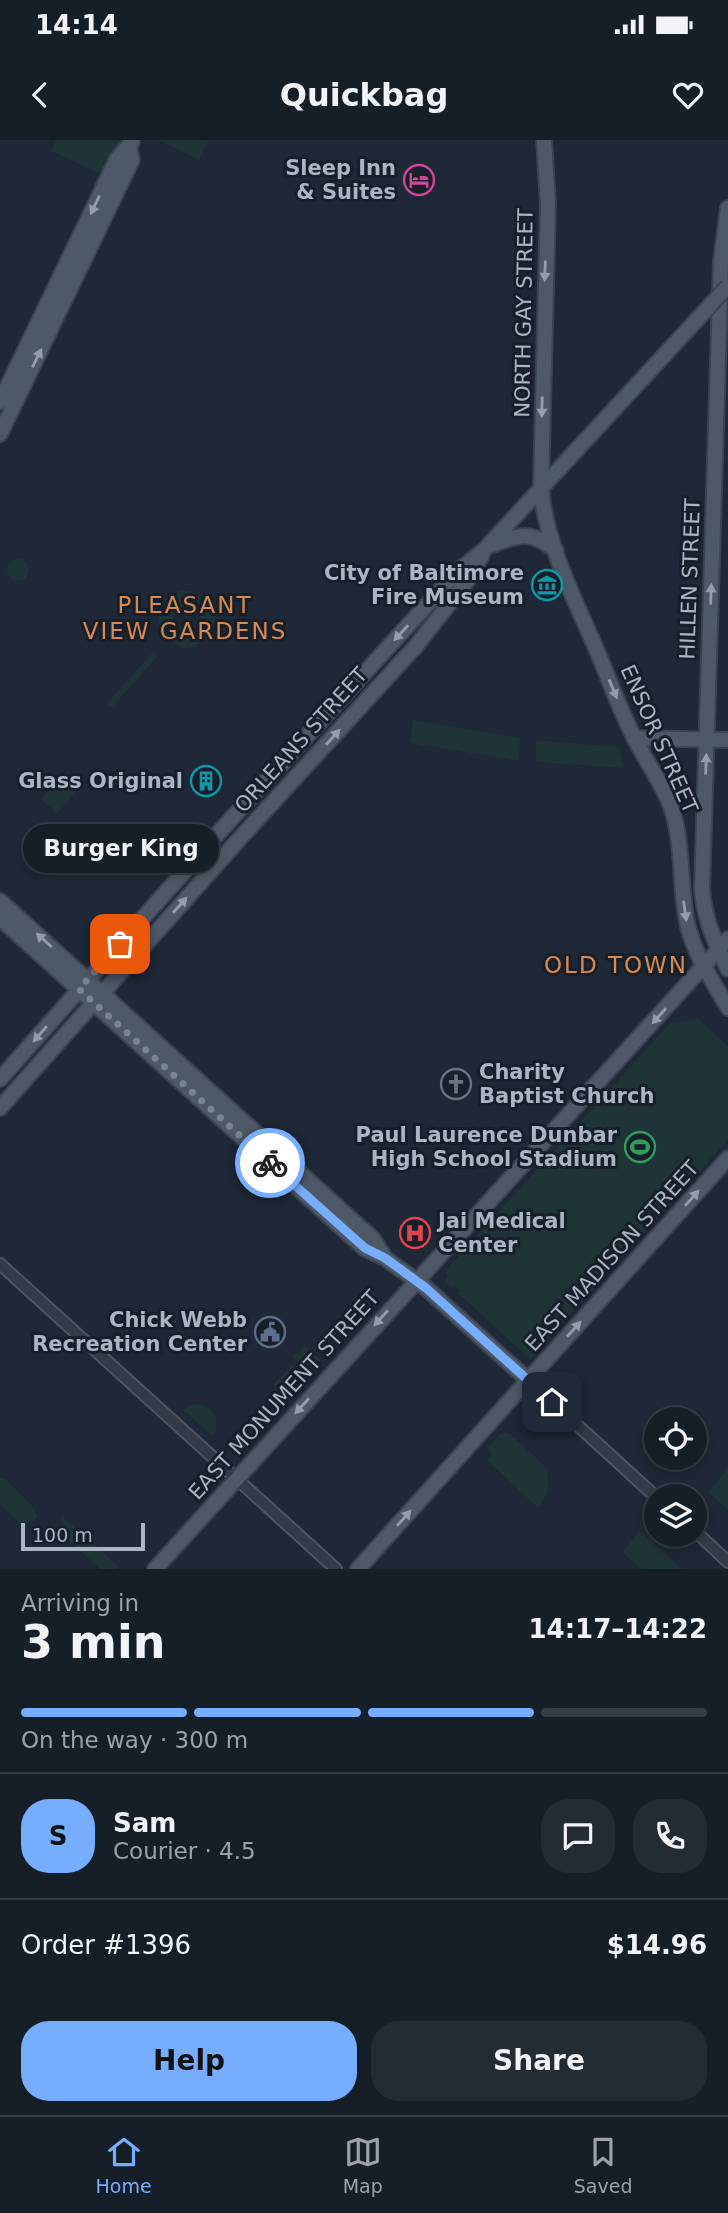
<!DOCTYPE html>
<meta charset="utf-8">
<style>
:root{--surface:#161e28;--page:#232b34;--text:#f1f3f6;--muted:#9ea2a8;--line:#353c45;--accent:#76adfd}
body{margin:0;font-family:"DejaVu Sans",sans-serif;background:var(--page);color:var(--text);height:100vh;display:flex;flex-direction:column;font-size:26px;white-space:nowrap}
*{box-sizing:border-box;margin:0}
p{font-size:23px;color:var(--muted)}
.icon{flex:none;width:38px;height:38px;fill:none;stroke:currentColor;stroke-width:2;stroke-linecap:round;stroke-linejoin:round}
.map{position:relative;height:1429px;overflow:hidden}
.drawer{display:flex;flex-direction:column;background:var(--surface);flex:1}
.drawer>*{flex:none}
.fabs{position:absolute;left:644px;top:1267px;display:grid;gap:14px}
.fabs a{display:grid;place-items:center;width:63px;height:63px;border-radius:50%;background:var(--surface);box-shadow:0 4px 10px #0003,0 0 0 2px var(--line);font-size:35px}
.scale{position:absolute;left:21px;bottom:18px;width:124px;box-sizing:border-box;padding-left:7px;border:4px solid #aab5c4;border-top:0;font-size:19px;line-height:24px;white-space:nowrap;color:#aab5c4;-webkit-text-stroke:5px #171f2a;paint-order:stroke}
.pin{position:absolute;display:grid;place-items:center;width:60px;height:60px;color:#fff;margin:-30px;border-radius:14px;box-shadow:0 4px 10px #0006}
.courier{position:absolute;display:grid;place-items:center;width:70px;height:70px;margin:-35px;border:5px solid #76adfd;border-radius:50%;background:#fff;color:#222;box-shadow:0 2px 9px #0007}
.bubble{position:absolute;height:49px;border-radius:24px;background:var(--surface);box-shadow:0 4px 10px #0003,0 0 0 2px var(--line);font-size:23px;font-weight:700;line-height:49px;text-align:center}
.summary em{font-style:normal;font-weight:700}
.summary div{display:flex;flex-direction:column-reverse}
.summary{display:flex;align-items:center;justify-content:space-between;height:119px;padding:0 21px}
h1{font-size:46px;font-weight:700;line-height:52px}
.bar{display:grid;grid-template-columns:repeat(4,1fr);gap:10px 7px;align-content:center;height:84px;padding:0 21px}
.bar i{height:9px;border-radius:5px;background:var(--line)}
.bar .selected{background:var(--accent)}
.bar p{grid-column:span 4}
.line{display:flex;align-items:center;gap:18px;padding:0 21px;border-top:2px solid var(--line)}
.line div{flex:1}
.round{display:grid;place-items:center;flex:none;width:74px;height:74px;border-radius:28px;background:var(--page)}
.cta{display:flex;gap:14px;margin-top:auto;padding:14px 21px}
.cta a{flex:1;height:80px;border-radius:28px;background:var(--accent);color:#111;font-size:28px;font-weight:700;line-height:80px;text-align:center}
.cta a+a{background:var(--page);color:var(--text)}
.status{display:flex;justify-content:space-between;align-items:center;height:49px;padding:0 35px;background:var(--surface);direction:ltr}
.status svg{height:19px;fill:currentColor}
header{display:flex;justify-content:space-between;align-items:center;height:91px;padding:0 21px;background:var(--surface);font-size:32px;font-weight:700}
.menu{display:flex;justify-content:space-around;align-items:center;height:98px;border-top:2px solid var(--line);background:var(--surface);font-size:19px;color:var(--muted)}
.menu a{display:grid;justify-items:center;gap:4px}
.menu .selected{color:var(--accent)}
.map>svg:first-child{display:block}
.green{fill:#1f3437}
.lines{fill:none;stroke-linecap:round;stroke-linejoin:round}
.minor-casing{stroke:#4c5562;stroke-width:14}
.major-casing{stroke:#3a4350;stroke-width:18}
.minor{stroke:#313a46;stroke-width:10}
.major{stroke:#4e5967;stroke-width:14}
.major-bridge-casing{stroke:#3a4350;stroke-width:18;stroke-linecap:butt}
.major-bridge{stroke:#4e5967;stroke-width:14}
.oneway{fill:#939ead}
.done{stroke:#798492;stroke-width:7;stroke-dasharray:0 12.6}
.route{stroke:#76adfd;stroke-width:9}
.labels{text-anchor:middle;stroke-width:6;stroke-linejoin:round;paint-order:stroke}
.poi-label{font-size:21px;font-weight:bold;fill:#aab5c4;stroke:#171f2a;text-anchor:end}
.street-label{font-size:21px;fill:#aab5c4;stroke:#171f2a}
.neighbourhood-label{font-size:23px;letter-spacing:2px;fill:#d88a52;stroke:#171f2a}
</style>
<div class="status"><b>14:14</b><svg viewBox="0 0 49 12"><path d="M0 12V9h3v3zM5 12V6h3v6zM10 12V3h3v9zM15 12V0h3v12zM26 1h20v11H26zM47 4h2v5h-2z"/></svg></div>
<header><svg class="icon" aria-label="back" viewBox="0 0 24 24"><path d="M15 5l-7 7 7 7"/></svg>Quickbag<svg class="icon" aria-label="heart" viewBox="0 0 24 24"><path d="M12 20l-8-8c-3-5 5-10 8-4 3-6 11-1 8 4z"/></svg></header>
<div class="map">
<svg width="728" height="1429" viewBox="0 0 728 1429">
<rect width="100%" height="100%" fill="#1e2836"/>
<path class="green" d="M56 0H122L105 36 51 11Z
M158 0H209L199 20Z
M7 430a11 11 0 1 1 22 0a11 11 0 1 1-22 0Z
M179 451H193L201 458 193 467 188 466 179 468 170 460Z
M206 461 215 471 217 484 207 494 199 487 201 479 198 471Z
M167 465 176 472 173 477 176 487 169 496 159 487 158 474Z
M195 490 204 498 195 507 182 509 172 500 181 491 189 493Z
M153 512H155L158 516 113 566H110L108 562Z
M413 580 520 598 519 621 410 603Z
M536 600 619 607 625 628 536 622Z
M67 631 82 644 57 674 41 659Z
M698 879 728 906V1000L530 1219 458 1153 460 1150 455 1145 452 1148 445 1142 448 1136 445 1131 670 883Z
M305 1206 320 1220 309 1232 293 1217Z
M292 1225 306 1237 287 1258 273 1245Z
M195 1264C213 1264 222 1280 213 1296L183 1270Z
M506 1293 510 1294 545 1326C551 1342 549 1355 538 1368L488 1321 491 1316 489 1308 485 1306 491 1305 499 1294Z
M728 1329V1370L708 1352Z
M0 1338 5 1339 33 1367 37 1376C26 1395 10 1373 0 1364Z
M62 1376 119 1427 117 1429H100L61 1393 67 1387 60 1381Z
M640 1391 682 1429H641L622 1412Z"/>
<g class="lines">
<g class="minor-casing">
<path id="minor" d="M0 1124 336 1429
M528 1240 656 1357
M695 1391 728 1422"/>
</g>
<g class="major-casing">
<path id="major" d="M544 0 548 64 541 347C545 403 576 462 598 513 610 542 621 573 636 601 647 623 662 643 671 667 684 704 679 744 687 782 693 813 713 841 728 868
M728 68 721 121 702 749C704 778 715 803 728 829
M0 262 117 19 132 2
M0 294 132 20 129 7
M492 405C520 394 531 390 556 411
M634 598 728 600
M0 761 373 1099 385 1118
M0 778 364 1108 385 1118 426 1148 528 1240
M0 939 222 689 456 433 484 410 656 224
M0 968 242 696 416 506 467 441 482 415
M155 1429C345 1218 538 1010 728 799
M358 1429 728 1018"/>
</g>
<use href="#minor" class="minor"/>
<use href="#major" class="major"/>
<g class="major-bridge-casing">
<path id="major-bridge" d="M656 224 728 146"/>
</g>
<use href="#major-bridge" class="major-bridge"/>
</g>
<defs><path id="oneway-solid" d="M-6-.8H1V-3.2L6.5 0L1 3.2V.8H-6Z" transform="scale(1.75)"/></defs>
<g class="oneway">
<use href="#oneway-solid" transform="translate(95 65) rotate(115)"/>
<use href="#oneway-solid" transform="translate(545 131) rotate(92)"/>
<use href="#oneway-solid" transform="translate(37 218) rotate(-64)"/>
<use href="#oneway-solid" transform="translate(542 267) rotate(91)"/>
<use href="#oneway-solid" transform="translate(711 454) rotate(-88)"/>
<use href="#oneway-solid" transform="translate(401 493) rotate(133)"/>
<use href="#oneway-solid" transform="translate(613 549) rotate(67)"/>
<use href="#oneway-solid" transform="translate(333 597) rotate(-48)"/>
<use href="#oneway-solid" transform="translate(706 624) rotate(-88)"/>
<use href="#oneway-solid" transform="translate(180 765) rotate(-48)"/>
<use href="#oneway-solid" transform="translate(685 771) rotate(82)"/>
<use href="#oneway-solid" transform="translate(44 800) rotate(-138)"/>
<use href="#oneway-solid" transform="translate(659 876) rotate(132)"/>
<use href="#oneway-solid" transform="translate(40 894) rotate(131)"/>
<use href="#oneway-solid" transform="translate(692 1058) rotate(-48)"/>
<use href="#oneway-solid" transform="translate(381 1178) rotate(132)"/>
<use href="#oneway-solid" transform="translate(574 1189) rotate(-48)"/>
<use href="#oneway-solid" transform="translate(302 1266) rotate(132)"/>
<use href="#oneway-solid" transform="translate(404 1378) rotate(-48)"/>
</g>
<g class="lines">
<path class="done" d="M120 804 79 849 270 1023"/>
<path class="route" d="M270 1023 365 1108 385 1118 426 1148 552 1262"/>
</g>
<defs>
<g id="hotel-ring" transform="scale(1.575)"><circle r="9.5" fill="#171f2a" stroke="#d1479c" stroke-width="1.5"/><path d="M-6-4.5h1.5V1H6V5H4.5V3h-9V5H-6ZM-4 0a1.8 1.8 0 1 1 3.6 0ZM.5 0V-2.5h3Q6-2.5 6 0Z" fill="#d1479c"/></g>
<g id="museum-ring" transform="scale(1.575)"><circle r="9.5" fill="#171f2a" stroke="#0f9aa8" stroke-width="1.5"/><path d="M0-6L6-3V-2H-6V-3ZM-5-1h2V3h-2ZM-1-1h2V3h-2ZM3-1h2V3H3ZM-6 4H6V6H-6Z" fill="#0f9aa8"/></g>
<g id="building-ring" transform="scale(1.575)"><circle r="9.5" fill="#171f2a" stroke="#0f9aa8" stroke-width="1.5"/><path d="M-4-6H4V6H1V3H-1V6H-4ZM-2.5-4.3h1.7v1.8h-1.7ZM.8-4.3h1.7v1.8H.8ZM-2.5-1h1.7V.8h-1.7ZM.8-1h1.7V.8H.8Z" fill="#0f9aa8"/></g>
<g id="church-ring" transform="scale(1.575)"><circle r="9.5" fill="#171f2a" stroke="#6b7280" stroke-width="1.5"/><path d="M-1.2-6h2.4v3.5h3.3v2.4h-3.3V6h-2.4V-.1h-3.3v-2.4h3.3Z" fill="#6b7280"/></g>
<g id="stadium-ring" transform="scale(1.575)"><circle r="9.5" fill="#171f2a" stroke="#2e9e5b" stroke-width="1.5"/><path d="M0-5a6.5 5 0 1 0 0 10a6.5 5 0 1 0 0-10ZM-3.5-1.8h7v3.6h-7Z" fill="#2e9e5b"/></g>
<g id="hospital-ring" transform="scale(1.575)"><circle r="9.5" fill="#171f2a" stroke="#e0444e" stroke-width="1.5"/><path d="M-5-5h3v3.5h4V-5h3V5h-3V1.5h-4V5h-3Z" fill="#e0444e"/></g>
<g id="civic-ring" transform="scale(1.575)"><circle r="9.5" fill="#171f2a" stroke="#5c6f8a" stroke-width="1.5"/><path d="M-.6-6.5H3V-4.5H.6V-3L4-1V1h2V6H-6V1h2V-1L-.6-3ZM-1.2 2.5V6h2.4V2.5Z" fill="#5c6f8a"/></g>
</defs>
<g fill-rule="evenodd">
<use href="#hotel-ring" x="419" y="40"/>
<use href="#museum-ring" x="547" y="445"/>
<use href="#building-ring" x="206" y="641"/>
<use href="#church-ring" x="456" y="944"/>
<use href="#stadium-ring" x="640" y="1007"/>
<use href="#hospital-ring" x="415" y="1093"/>
<use href="#civic-ring" x="270" y="1192"/>
</g>
<g class="labels">
<g class="poi-label">
<text x="396" y="35">Sleep Inn<tspan x="396" dy="24">&amp; Suites</tspan></text>
<text x="524" y="440">City of Baltimore<tspan x="524" dy="24">Fire Museum</tspan></text>
<text x="183" y="648">Glass Original</text>
<text x="479" y="939" text-anchor="start">Charity<tspan x="479" dy="24">Baptist Church</tspan></text>
<text x="617" y="1002">Paul Laurence Dunbar<tspan x="617" dy="24">High School Stadium</tspan></text>
<text x="438" y="1088" text-anchor="start">Jai Medical<tspan x="438" dy="24">Center</tspan></text>
<text x="247" y="1187">Chick Webb<tspan x="247" dy="24">Recreation Center</tspan></text>
</g>
<g class="street-label">
<text transform="translate(524 173) rotate(-89)" y="7">NORTH GAY STREET</text>
<text transform="translate(690 439) rotate(-88)" y="7">HILLEN STREET</text>
<text transform="translate(659 599) rotate(66)" y="7">ENSOR STREET</text>
<text transform="translate(301 600) rotate(-48)" y="7">ORLEANS STREET</text>
<text transform="translate(612 1116) rotate(-48)" y="7">EAST MADISON STREET</text>
<text transform="translate(284 1255) rotate(-48)" y="7">EAST MONUMENT STREET</text>
</g>
<g class="neighbourhood-label">
<text x="185" y="473">PLEASANT<tspan x="185" dy="26">VIEW GARDENS</tspan></text>
<text x="616" y="833">OLD TOWN</text>
</g>
</g>
</svg>
<div class="fabs">
<a><svg class="icon" aria-label="locate" viewBox="0 0 24 24"><circle cx="12" cy="12" r="6"/><path d="M12 2v4M12 18v4M2 12h4M18 12h4"/></svg></a>
<a><svg class="icon" aria-label="layers" viewBox="0 0 24 24"><path d="M12 4l9 5-9 5-9-5zM3 14l9 5 9-5"/></svg></a>
</div>
<div class="scale">100 m</div>
<div class="pin" style="left:120px;top:804px;background:#ea580c"><svg class="icon" aria-label="bag" viewBox="0 0 24 24"><path d="M5 8h14l-1 12H6zM9 8a3 3 0 0 1 6 0"/></svg></div>
<div class="pin" style="left:552px;top:1262px;background:#1f2937"><svg class="icon" aria-label="home" viewBox="0 0 24 24"><path d="M3 11l9-7 9 7M6 9v11h12V9"/></svg></div>
<div class="courier" style="left:270px;top:1023px"><svg class="icon" aria-label="bike" viewBox="0 0 24 24"><circle cx="6" cy="16" r="4"/><circle cx="18" cy="16" r="4"/><path d="M6 16l4-8h5l3 8M10 8l3 8H6M13 5h3"/></svg></div>
<div class="bubble" style="left:23px;top:684px;width:196px">Burger King</div>
</div>
<section class="drawer">
<div class="summary"><div><h1>3 min</h1><p>Arriving in</p></div><em>14:17–14:22</em></div>
<div class="bar"><i class="selected"></i><i class="selected"></i><i class="selected"></i><i></i><p>On the way · 300 m</p></div>
<div class="line" style="height:126px"><b class="round" style="background:var(--accent);color:#111">S</b><div><b>Sam</b><p>Courier · 4.5</p></div><a class="round"><svg class="icon" aria-label="chat" viewBox="0 0 24 24"><path d="M4 5h16v11H9l-5 4z"/></svg></a><a class="round"><svg class="icon" aria-label="phone" viewBox="0 0 24 24"><path d="M5 4h4l2 5-3 2q2 4 5 5l2-3 5 2v4C11 20 4 13 5 4z"/></svg></a></div>
<div class="line" style="height:91px"><div>Order #1396</div><b>$14.96</b></div>
<div class="cta"><a>Help</a><a>Share</a></div>
</section>
<nav class="menu">
<a class="selected"><svg class="icon" aria-label="home" viewBox="0 0 24 24"><path d="M3 11l9-7 9 7M6 9v11h12V9"/></svg>Home</a>
<a><svg class="icon" aria-label="map" viewBox="0 0 24 24"><path d="M3 6l6-2 6 2 6-2v14l-6 2-6-2-6 2zM9 4v14M15 6v14"/></svg>Map</a>
<a><svg class="icon" aria-label="saved" viewBox="0 0 24 24"><path d="M7 4h10v16l-5-4-5 4z"/></svg>Saved</a>
</nav>
